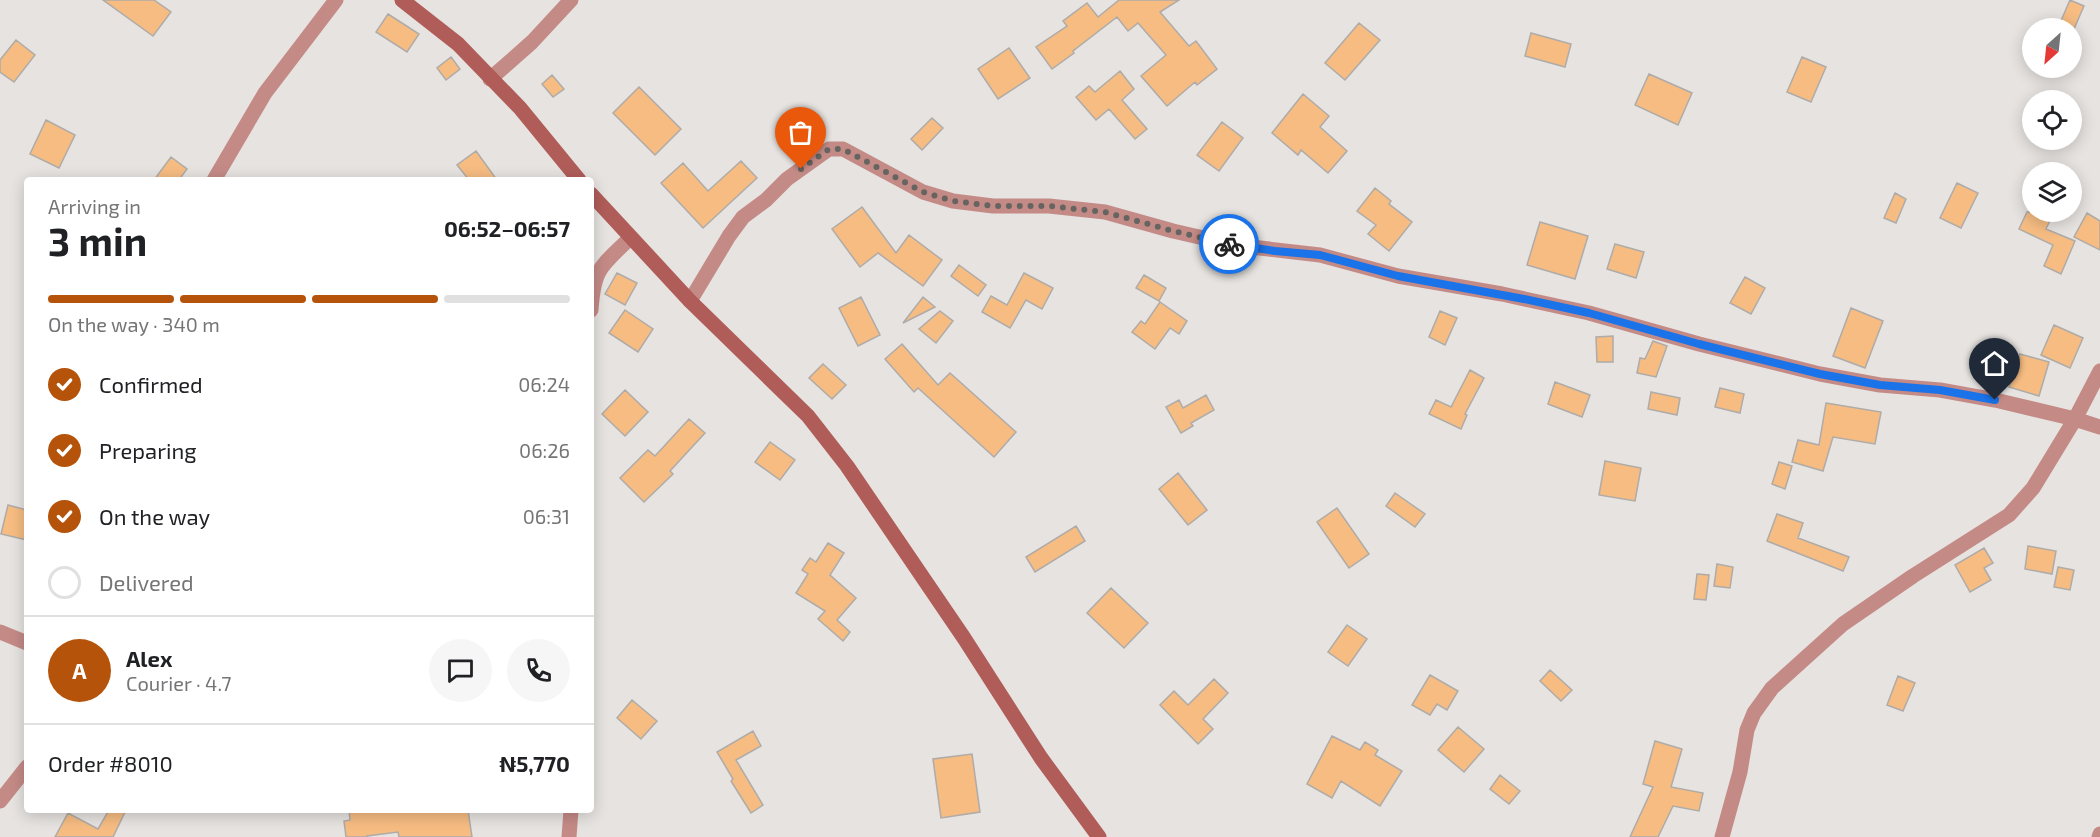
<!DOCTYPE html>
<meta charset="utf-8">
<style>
:root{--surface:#fff;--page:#f6f6f6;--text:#202124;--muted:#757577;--line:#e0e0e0;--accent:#b45309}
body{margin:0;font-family:"Exo 2",sans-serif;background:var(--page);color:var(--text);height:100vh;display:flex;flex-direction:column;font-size:22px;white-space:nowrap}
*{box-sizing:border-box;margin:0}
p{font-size:20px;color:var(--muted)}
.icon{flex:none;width:33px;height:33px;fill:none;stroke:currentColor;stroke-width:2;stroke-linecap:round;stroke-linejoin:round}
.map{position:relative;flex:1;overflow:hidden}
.panel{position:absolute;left:24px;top:177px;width:570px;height:636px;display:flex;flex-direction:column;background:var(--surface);border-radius:6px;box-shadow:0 3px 15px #0003}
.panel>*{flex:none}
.needle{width:39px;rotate:207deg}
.buttons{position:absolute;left:2022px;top:18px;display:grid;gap:12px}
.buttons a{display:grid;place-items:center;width:60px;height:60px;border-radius:50%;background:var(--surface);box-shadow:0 3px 15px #0003;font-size:30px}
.pin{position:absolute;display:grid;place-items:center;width:51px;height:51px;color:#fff;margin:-62px -26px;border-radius:50% 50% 50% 0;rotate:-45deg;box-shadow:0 0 6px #0007}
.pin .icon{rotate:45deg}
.courier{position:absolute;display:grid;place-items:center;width:60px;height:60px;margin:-30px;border:4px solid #1a73e8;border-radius:50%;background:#fff;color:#222;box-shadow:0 2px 8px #0007}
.summary em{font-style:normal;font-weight:700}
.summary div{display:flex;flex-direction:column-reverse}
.summary{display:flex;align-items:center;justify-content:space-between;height:102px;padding:0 24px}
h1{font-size:39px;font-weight:700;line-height:45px}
.bar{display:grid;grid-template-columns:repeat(4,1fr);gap:9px 6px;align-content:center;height:72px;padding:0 24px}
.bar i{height:8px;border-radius:4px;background:var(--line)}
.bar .current{background:var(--accent)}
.bar p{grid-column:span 4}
.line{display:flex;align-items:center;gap:15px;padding:0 24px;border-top:2px solid var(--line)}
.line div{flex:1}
.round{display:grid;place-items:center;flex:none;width:63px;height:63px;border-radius:32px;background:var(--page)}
ol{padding:0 24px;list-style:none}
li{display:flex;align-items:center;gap:18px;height:66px}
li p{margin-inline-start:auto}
li .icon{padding:6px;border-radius:50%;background:var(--accent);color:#fff;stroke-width:4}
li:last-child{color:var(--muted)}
li i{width:33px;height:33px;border:3px solid var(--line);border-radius:50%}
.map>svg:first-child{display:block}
.building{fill:#f6bc82;stroke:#aeaba8;stroke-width:1.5}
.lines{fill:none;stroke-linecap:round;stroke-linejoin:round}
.minor{stroke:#c48a86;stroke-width:15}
.secondary{stroke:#b05d59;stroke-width:15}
.done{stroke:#656461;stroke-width:6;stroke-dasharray:0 10.8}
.route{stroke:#1a73e8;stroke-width:8}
</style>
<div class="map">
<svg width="2100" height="837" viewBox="0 0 2100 837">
<rect width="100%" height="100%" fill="#e6e3e0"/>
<path class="building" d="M103 0H154L171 12 153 36Z
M1119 0H1179L1160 12 1189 46 1196 41 1217 69 1197 85 1195 82 1167 106 1141 76 1166 55 1138 23 1128 31 1117 17 1073 51 1074 53 1052 69 1036 47 1067 26 1063 21 1087 3 1098 17Z
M2070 0 2084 6 2074 29 2060 23Z
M388 14 419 34 407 52 376 32Z
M1359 23 1380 40 1345 80 1325 63Z
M1531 33 1571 44 1565 67 1525 56Z
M16 40 35 55 14 82 0 72V60Z
M1009 48 1030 78 998 99 978 69Z
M451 57 460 69 446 80 437 68Z
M1802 57 1826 67 1811 102 1787 92Z
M1120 71 1134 89 1122 100 1147 129 1135 139 1109 109 1096 120 1076 97 1089 86 1095 92Z
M1649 74 1692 93 1678 125 1635 105Z
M552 75 564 89 553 97 542 84Z
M639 87 681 129 655 155 613 113Z
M1303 94 1329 116 1320 127 1347 151 1328 173 1301 150 1298 155 1272 133Z
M932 118 943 128 922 150 911 139Z
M46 120 75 135 59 168 30 154Z
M1222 122 1243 138 1219 171 1197 155Z
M476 151 497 180H469L457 165Z
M171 157 187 169 179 180H154Z
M741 161 757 178 703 228 661 183 683 163 708 191Z
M1957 183 1978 193 1961 228 1940 218Z
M1375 188 1391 201 1389 204 1412 222 1389 251 1368 234 1376 225 1357 211Z
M1895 193 1906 199 1896 223 1884 218Z
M862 207 896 253 909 235 942 260 923 286 878 253 860 267 832 229Z
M2027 212H2054L2046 229 2075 241 2061 274 2044 266 2053 245 2019 229Z
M2087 213 2100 221V250L2074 237Z
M1540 222 1588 236 1575 279 1527 265Z
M1615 244 1644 252 1636 278 1607 269Z
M959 265 986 285 978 296 951 276Z
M617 273 637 283 625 305 605 294Z
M1024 273 1053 288 1042 309 1026 300 1010 328 982 312 991 296 1007 305Z
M1144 275 1166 288 1159 301 1136 288Z
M1745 277 1765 288 1751 314 1730 303Z
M861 297 880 335 858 346 839 308Z
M923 297 935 307 903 323Z
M1160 302 1187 321 1179 334 1170 328 1155 349 1132 332 1141 321 1145 324Z
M1851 308 1883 321 1865 368 1833 356Z
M625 310 653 329 638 352 609 333Z
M940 311 953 321 936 343 919 329Z
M1440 311 1457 318 1445 345 1429 337Z
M2054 325 2083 338 2070 368 2041 355Z
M1613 336V362H1597L1596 337Z
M1653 341 1667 346 1656 377 1637 373 1640 358 1645 359Z
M902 344 938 385 950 373 1016 432 994 457 918 388 914 392 885 359Z
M2020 354 2049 362 2039 396 2009 387Z
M823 364 846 385 832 399 809 378Z
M1470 370 1484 378 1465 414 1467 415 1461 429 1429 414 1436 400 1451 407Z
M1555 382 1590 395 1582 417 1548 404Z
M1720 388 1744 394 1740 413 1715 407Z
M625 390 648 412 625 436 602 414Z
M1651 392 1680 398 1677 415 1648 409Z
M1206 395 1214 410 1191 423 1193 426 1181 433 1166 407 1179 400 1183 408Z
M1826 403 1881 412 1875 444 1833 437 1823 471 1792 462 1798 440 1819 445Z
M689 419 705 433 670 471 673 474 644 502 620 478 648 450 655 456Z
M770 442 795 460 780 480 755 462Z
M1605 461 1641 468 1635 501 1599 495Z
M1779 462 1792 466 1785 489 1772 484Z
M1178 473 1207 510 1188 525 1159 489Z
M1395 493 1425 514 1415 527 1386 506Z
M8 505 27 510V540L1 534Z
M1337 508 1369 554 1349 568 1317 522Z
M1777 514 1803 523 1798 538 1849 557 1843 571 1767 541Z
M1076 526 1085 541 1035 572 1026 557Z
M828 543 844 553 830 575 856 598 837 620 850 632 843 641 818 619 825 611 796 593 808 574 802 570 810 558 816 562Z
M2028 546 2056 551 2052 574 2025 569Z
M1984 548 1993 563 1984 568 1991 580 1970 592 1955 565Z
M1717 564 1733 567 1730 588 1714 586Z
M2058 567 2074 570 2070 590 2054 587Z
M1697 574 1709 575 1706 600 1694 599Z
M1111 588 1148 623 1124 648 1087 613Z
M1347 625 1367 639 1348 666 1328 652Z
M1550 670 1572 690 1561 701 1540 681Z
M1430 675 1458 691 1447 710 1437 704 1430 715 1412 705Z
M1898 676 1915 683 1903 711 1887 705Z
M1214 679 1228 693 1203 719 1213 729 1198 744 1160 705 1174 691 1188 705Z
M632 700 657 721 641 739 617 718Z
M1458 727 1484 749 1464 772 1438 750Z
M753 731 761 746 736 760 763 805 751 813 731 781 733 779 717 752Z
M1332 736 1360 750 1365 742 1378 750 1375 755 1402 771 1380 806 1341 781 1332 798 1307 784Z
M1655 741 1682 749 1671 787 1703 793 1699 811 1673 806 1658 837H1630L1653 787 1643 784Z
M972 754 980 812 941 818 933 759Z
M1500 775 1520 791 1509 804 1490 789Z
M109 810H126L113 837H55L68 813 98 829Z
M349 810H468L472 837H399L398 832 367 836V837H346L344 821 350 820Z"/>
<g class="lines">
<path class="minor" d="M490 79 532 42 571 0
M214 180 265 93 336 0
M690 301 729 236 743 217 766 200 787 179 829 149H843L923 192 953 201 993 206H1049L1105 212 1173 231 1234 245 1320 255 1398 276 1502 294 1589 313 1699 344 1820 374 1880 385 1940 390 1995 400 2075 419 2100 427
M591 310C594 267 601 267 630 238
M0 632 27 643
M0 801 27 767
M569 837 571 810
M1722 837 1740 772 1747 730 1754 713 1772 688 1843 624 1913 576 2009 515 2033 488 2075 419 2100 371
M2099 837 2100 834"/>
<path class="secondary" d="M402 0 458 44 520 108 579 180
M591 194 690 301 808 416 847 466 964 638 1041 758 1099 837"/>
</g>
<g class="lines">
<path class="done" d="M801 169 829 149H843L923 192 953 201 993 206H1049L1105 212 1173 231 1229 244"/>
<path class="route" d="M1229 244 1275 251 1320 255 1398 276 1524 299 1589 313 1699 344 1820 374 1880 385 1940 390 1995 400"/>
</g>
</svg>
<div class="buttons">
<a><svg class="needle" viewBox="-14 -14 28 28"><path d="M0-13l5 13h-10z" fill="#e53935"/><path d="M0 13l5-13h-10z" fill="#757577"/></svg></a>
<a><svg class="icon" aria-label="locate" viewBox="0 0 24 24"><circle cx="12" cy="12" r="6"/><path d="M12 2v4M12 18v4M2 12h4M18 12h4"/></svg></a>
<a><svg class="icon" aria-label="layers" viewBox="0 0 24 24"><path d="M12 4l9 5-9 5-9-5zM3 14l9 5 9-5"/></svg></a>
</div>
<div class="pin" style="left:801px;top:169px;background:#ea580c"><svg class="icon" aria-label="bag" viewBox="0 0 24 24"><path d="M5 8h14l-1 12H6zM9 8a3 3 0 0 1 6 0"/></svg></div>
<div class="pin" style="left:1995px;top:400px;background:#1f2937"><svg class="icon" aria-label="home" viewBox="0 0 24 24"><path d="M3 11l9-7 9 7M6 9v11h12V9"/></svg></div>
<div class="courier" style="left:1229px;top:244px"><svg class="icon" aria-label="bike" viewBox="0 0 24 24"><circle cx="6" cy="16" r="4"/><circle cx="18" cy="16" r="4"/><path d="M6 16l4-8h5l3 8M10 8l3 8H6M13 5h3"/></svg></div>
<section class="panel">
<div class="summary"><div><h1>3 min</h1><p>Arriving in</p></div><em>06:52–06:57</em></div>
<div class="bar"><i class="current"></i><i class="current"></i><i class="current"></i><i></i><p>On the way · 340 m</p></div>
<ol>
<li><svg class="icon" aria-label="check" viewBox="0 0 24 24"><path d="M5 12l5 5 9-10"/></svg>Confirmed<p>06:24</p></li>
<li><svg class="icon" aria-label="check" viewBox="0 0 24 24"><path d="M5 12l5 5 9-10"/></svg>Preparing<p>06:26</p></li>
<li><svg class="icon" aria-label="check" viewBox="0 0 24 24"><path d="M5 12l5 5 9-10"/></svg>On the way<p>06:31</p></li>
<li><i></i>Delivered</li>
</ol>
<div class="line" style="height:108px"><b class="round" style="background:var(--accent);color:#fff">A</b><div><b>Alex</b><p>Courier · 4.7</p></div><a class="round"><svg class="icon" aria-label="chat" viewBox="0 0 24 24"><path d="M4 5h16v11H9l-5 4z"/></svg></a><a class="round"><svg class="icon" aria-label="phone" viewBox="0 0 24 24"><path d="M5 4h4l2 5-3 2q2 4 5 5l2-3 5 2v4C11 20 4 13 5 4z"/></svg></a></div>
<div class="line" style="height:78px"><div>Order #8010</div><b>₦5,770</b></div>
</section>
</div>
